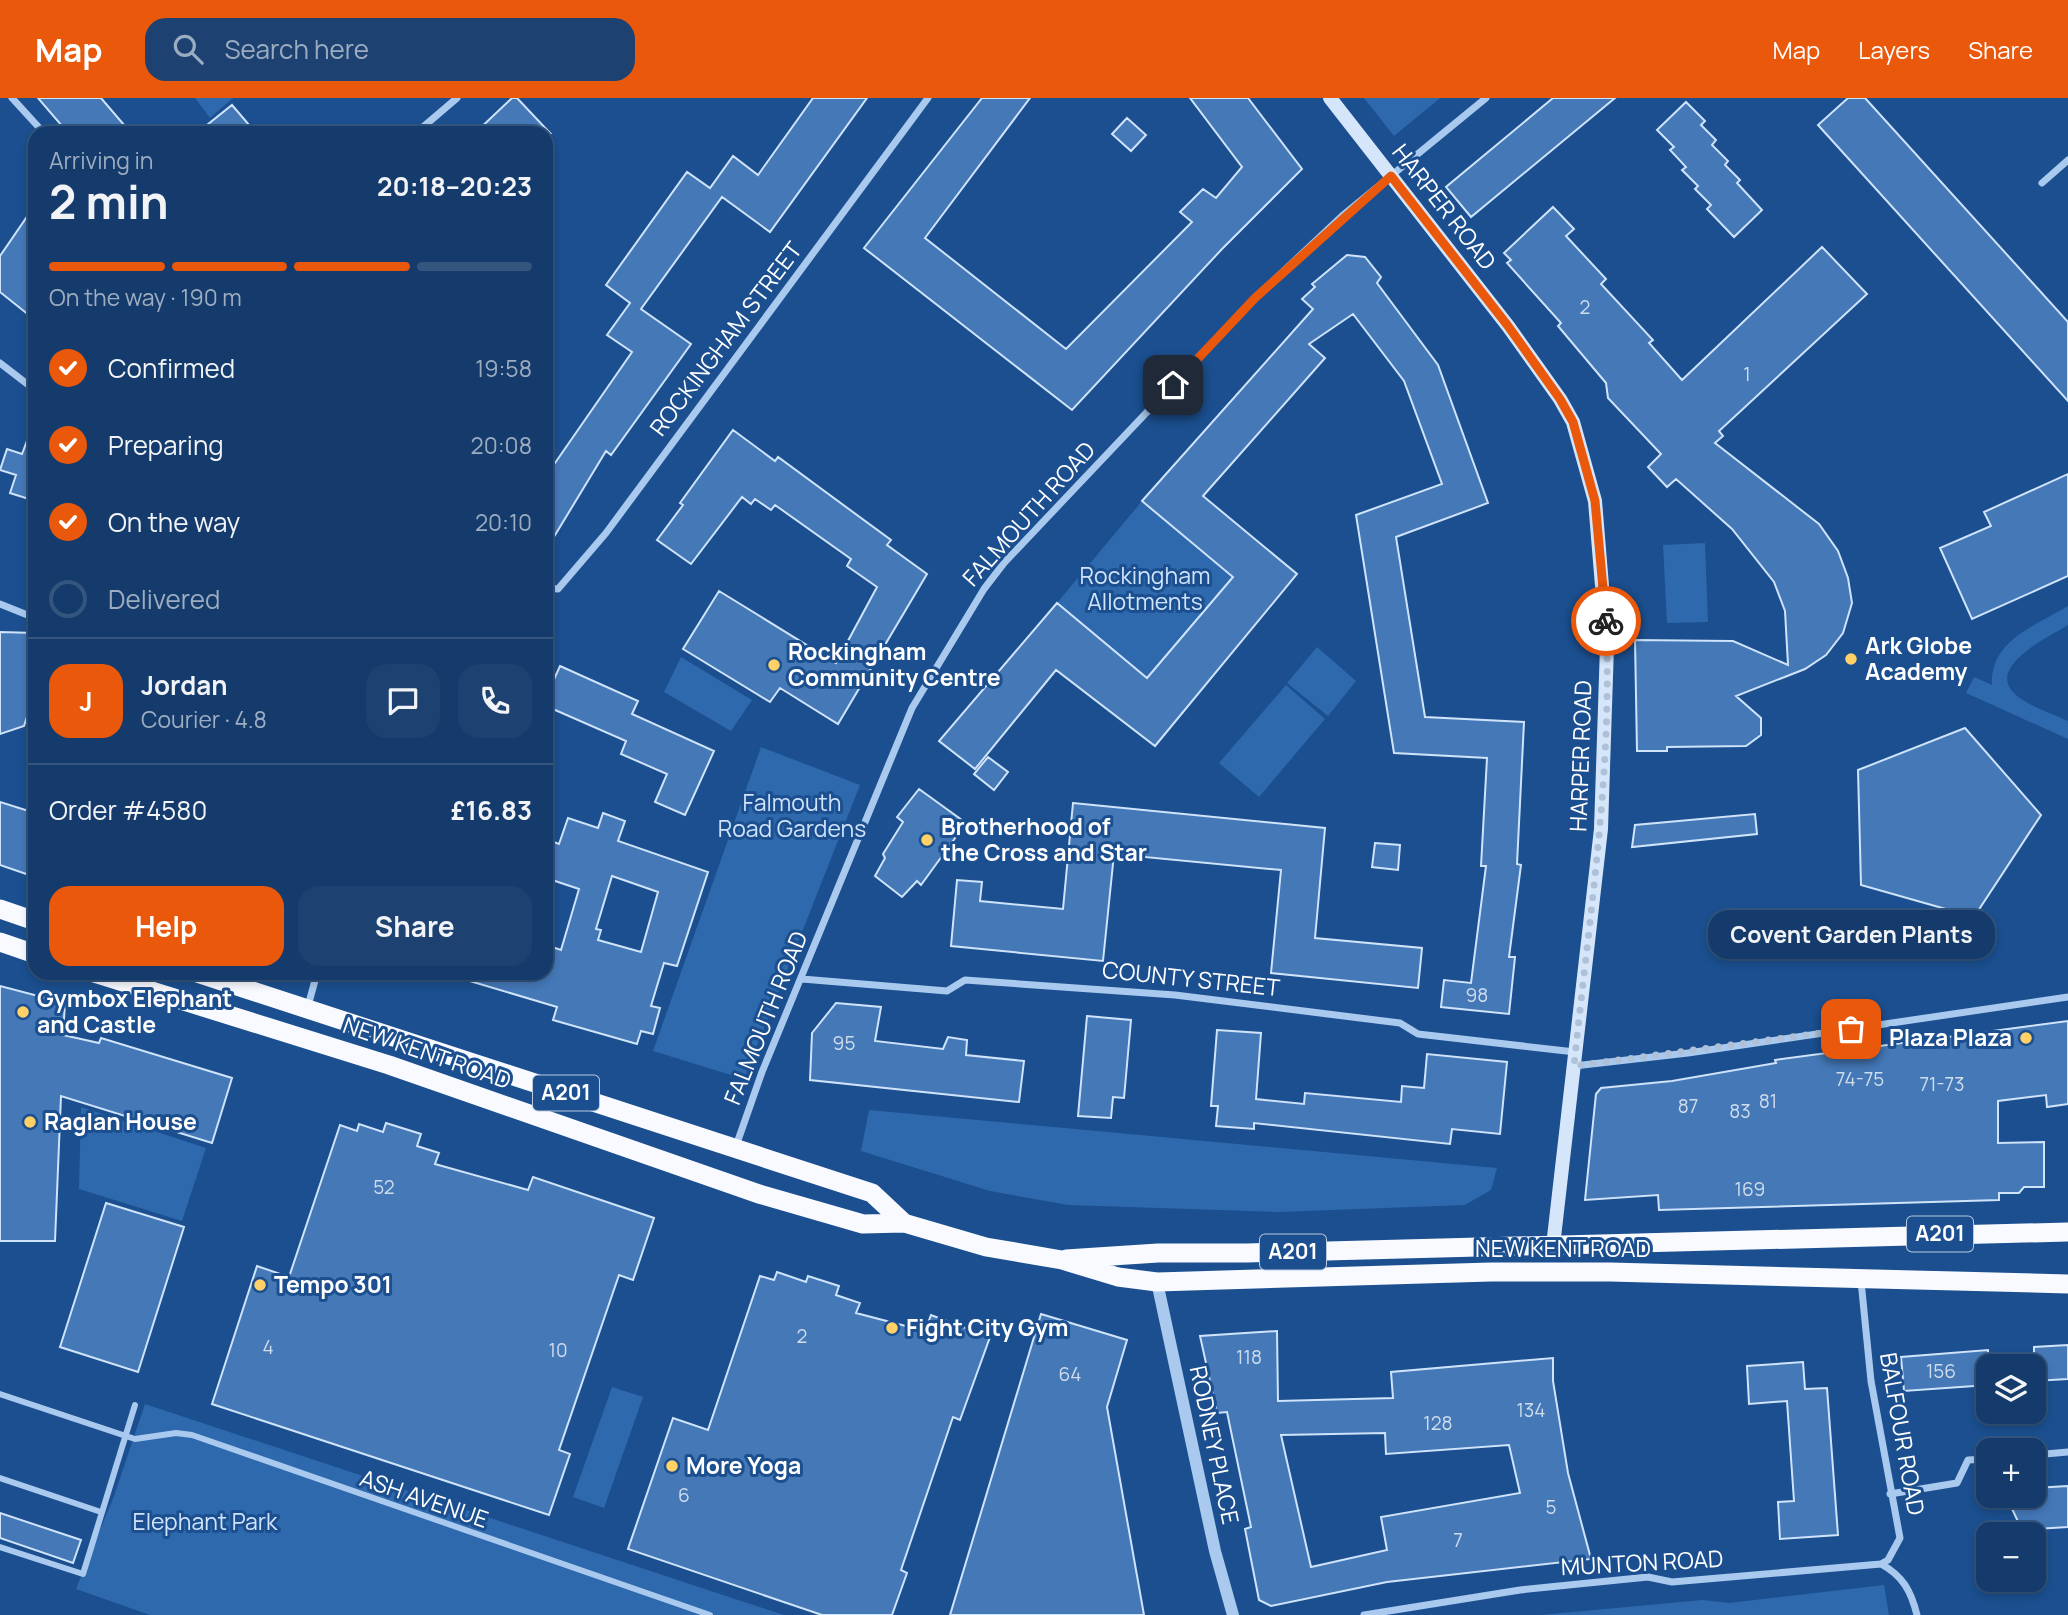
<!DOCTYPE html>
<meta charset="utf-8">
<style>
:root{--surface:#143b6b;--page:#1d4271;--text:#f1f3f6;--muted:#9dadc1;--line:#33557e;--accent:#ea580c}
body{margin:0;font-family:Manrope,sans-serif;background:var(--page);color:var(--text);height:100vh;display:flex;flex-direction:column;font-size:26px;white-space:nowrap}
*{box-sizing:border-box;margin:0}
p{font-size:23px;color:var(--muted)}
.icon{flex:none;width:38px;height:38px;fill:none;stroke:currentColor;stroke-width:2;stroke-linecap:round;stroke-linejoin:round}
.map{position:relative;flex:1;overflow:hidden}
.details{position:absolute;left:28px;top:28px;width:525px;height:854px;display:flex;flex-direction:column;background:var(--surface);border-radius:21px;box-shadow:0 4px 10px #0003,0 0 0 2px var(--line)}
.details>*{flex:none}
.buttons{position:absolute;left:1976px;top:1256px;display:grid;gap:14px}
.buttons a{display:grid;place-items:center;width:70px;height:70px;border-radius:14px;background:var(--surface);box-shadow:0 4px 10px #0003,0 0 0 2px var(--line);font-size:35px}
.pin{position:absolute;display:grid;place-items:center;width:60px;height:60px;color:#fff;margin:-30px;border-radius:14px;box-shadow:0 4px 10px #0006}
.courier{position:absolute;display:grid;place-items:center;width:70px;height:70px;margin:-35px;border:5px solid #ea580c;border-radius:50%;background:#fff;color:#222;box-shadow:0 2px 9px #0007}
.bubble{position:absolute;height:49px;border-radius:21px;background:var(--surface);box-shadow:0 4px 10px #0003,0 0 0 2px var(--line);font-size:23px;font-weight:700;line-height:49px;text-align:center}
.overview em{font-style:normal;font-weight:700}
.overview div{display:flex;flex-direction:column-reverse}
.overview{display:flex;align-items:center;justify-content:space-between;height:119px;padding:0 21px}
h1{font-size:46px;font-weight:700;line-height:52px}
.bar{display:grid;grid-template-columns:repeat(4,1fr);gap:10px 7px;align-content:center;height:84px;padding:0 21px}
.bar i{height:9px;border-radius:5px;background:var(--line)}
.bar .current{background:var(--accent)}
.bar p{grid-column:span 4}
.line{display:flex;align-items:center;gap:18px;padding:0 21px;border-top:2px solid var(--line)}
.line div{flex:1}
.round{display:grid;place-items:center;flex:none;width:74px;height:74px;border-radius:21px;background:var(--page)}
ol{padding:0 21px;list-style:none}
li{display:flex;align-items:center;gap:21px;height:77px}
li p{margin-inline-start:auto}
li .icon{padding:7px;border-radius:50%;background:var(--accent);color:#fff;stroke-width:4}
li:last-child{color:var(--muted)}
li i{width:38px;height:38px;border:4px solid var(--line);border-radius:50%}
.primary-button{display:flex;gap:14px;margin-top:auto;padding:14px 21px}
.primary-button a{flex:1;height:80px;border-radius:21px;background:var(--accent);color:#fff;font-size:28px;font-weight:700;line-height:80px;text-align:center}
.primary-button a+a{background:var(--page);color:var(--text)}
header{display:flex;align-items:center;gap:42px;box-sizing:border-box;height:98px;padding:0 35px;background:var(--accent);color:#fff}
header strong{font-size:33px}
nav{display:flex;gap:38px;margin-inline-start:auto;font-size:24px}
.search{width:490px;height:63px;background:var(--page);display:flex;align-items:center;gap:18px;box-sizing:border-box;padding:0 24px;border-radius:21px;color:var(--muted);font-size:26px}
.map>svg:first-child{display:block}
.green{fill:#2e69ad}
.building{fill:#4478b7;stroke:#cfe3fa;stroke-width:2;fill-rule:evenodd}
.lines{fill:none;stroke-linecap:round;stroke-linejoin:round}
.pedestrian{stroke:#a9c9ee;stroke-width:6}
.minor{stroke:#a9c9ee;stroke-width:7}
.tertiary{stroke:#a9c9ee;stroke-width:12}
.secondary{stroke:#d6e6fa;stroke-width:14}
.trunk{stroke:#f8faff;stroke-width:19}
.done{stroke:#afc1d8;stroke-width:7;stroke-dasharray:0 12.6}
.route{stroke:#ea580c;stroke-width:9}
.poi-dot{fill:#ffd166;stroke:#1b4f8f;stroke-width:2.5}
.labels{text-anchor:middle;stroke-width:6;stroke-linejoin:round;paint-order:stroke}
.number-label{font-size:19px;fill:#d0dded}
.shield{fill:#1b4f8f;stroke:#bbcadd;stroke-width:2}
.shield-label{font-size:21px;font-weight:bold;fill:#fff}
.street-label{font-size:23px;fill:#fff;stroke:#1b4f8f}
.park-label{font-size:23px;fill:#cfe3fa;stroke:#1b4f8f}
.poi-label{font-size:23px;font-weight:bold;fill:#fff;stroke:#1b4f8f;text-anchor:start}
</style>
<header>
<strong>Map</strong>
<div class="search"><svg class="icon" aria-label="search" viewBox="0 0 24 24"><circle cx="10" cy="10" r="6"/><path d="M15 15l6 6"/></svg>Search here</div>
<nav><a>Map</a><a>Layers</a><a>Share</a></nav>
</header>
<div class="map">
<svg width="2068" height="1517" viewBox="0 0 2068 1517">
<rect width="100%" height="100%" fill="#1b4f8f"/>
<path class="green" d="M195 0H233L210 20Z
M1364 0H1440L1394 38Z
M1142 403 1233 479 1147 580 1057 505Z
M1705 445 1708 524 1667 525 1663 447Z
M2068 508V527C2047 540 1976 573 2023 602 2036 611 2053 616 2068 623V641L1966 595 1974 579 1992 587C1990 542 2035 528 2068 508Z
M1317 549 1356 583 1328 618 1287 585Z
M681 559 752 602 731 633 664 594Z
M1286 587 1325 621 1259 699 1219 665Z
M761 649 860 687 744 981 653 953Z
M81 1009 206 1050 182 1123 79 1091Z
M869 1012 1497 1070 1491 1092 1465 1107 1279 1114 1068 1107 990 1093 861 1053Z
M612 1289 643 1299 604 1410 573 1399Z
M145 1306 784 1517H150L76 1491 114 1398Z
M1884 1487 1889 1517H1541L1702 1502 1729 1505Z"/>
<path class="building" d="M38 0H101L131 35H68Z
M512 0H517L550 35H475Z
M813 0H867L770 134 722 99 641 211 691 246 611 357 606 353 546 452V378L632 254 607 237 630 205 606 187 687 74 710 90 733 58 758 77Z
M982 0H1030L925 140 1066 251 1192 124 1180 114 1203 91 1216 100 1242 69 1190 0H1248L1302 71 1222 151 1072 312 864 150Z
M1553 0H1615L1471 119 1446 89Z
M1848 0H1865L2068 224V303L1818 27Z
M1686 4 1705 23 1701 27 1716 42 1712 47 1728 63 1725 67 1740 82 1737 85 1762 112 1734 139 1707 111 1711 107 1695 91 1698 88 1682 72 1686 69 1670 52 1674 49 1657 32Z
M232 7 256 35H197Z
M1127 20 1146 37 1131 53 1112 36Z
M35 107V222L0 194V158Z
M1553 109 1574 131 1566 138 1606 181 1601 186 1653 242 1649 245 1682 282 1822 149 1867 196 1719 333 1723 338 1715 345 1819 426 1838 453 1848 480 1852 505 1843 535 1826 557 1805 571 1736 598 1761 620V637L1746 648 1667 649V653H1637L1635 542 1733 543 1788 567 1785 513 1774 484 1732 431 1676 381 1667 389 1648 369 1661 356 1608 300 1606 285 1558 228 1561 225 1507 165 1511 162 1504 155Z
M1347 157 1365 159 1381 179 1377 185 1438 267 1488 405 1396 439 1425 619 1524 624 1517 766 1521 767 1509 859H1515L1509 916 1441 909 1444 882 1471 885 1486 768H1481L1487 660 1394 655 1356 417 1442 386 1404 283 1353 216 1309 246 1325 260 1203 398 1297 476 1155 648 1056 572 975 671 939 643 1057 505 1147 580 1233 479 1142 403 1313 211 1302 201 1315 189 1312 186Z
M31 332H35V403L10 395 16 377 0 372 7 351 22 356Z
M733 332 775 363 778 359 891 442 887 447 927 476 838 626 780 590 770 604 683 551 719 493 836 565 877 489 847 468 851 461 775 407 771 412 755 401 751 406 742 399 691 466 657 442 683 407 680 405Z
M2068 376V478L1972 521 1940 450 1991 428 1984 414Z
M0 534 35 535V594L24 628 0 636Z
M560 568 638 603 632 616 714 653 685 717 655 704 667 676 621 656 626 643 546 608V599Z
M1965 630 2041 717 1974 819 1861 787 1858 672Z
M988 659 1008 674 994 692 974 676Z
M919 691 966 725 921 787 917 783 902 799 875 778 885 760 883 756 903 724 897 719Z
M0 704 35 715V779L0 767Z
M1073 705 1325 730 1315 840 1422 850 1418 890 1271 875 1281 772 1114 756 1103 863 951 848 957 782 982 784 980 803 1063 811Z
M603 715 625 723 618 743 708 774 677 868 664 865 651 908 660 910 653 936 641 933 637 946 553 922 557 909 463 881 464 875H546V847L561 852 579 791 546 780V741L559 746 568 720 598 730ZM612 778 658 794 641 854 598 842 601 832 596 831Z
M1755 716 1757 736 1632 749 1635 727Z
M1375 745 1400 747 1398 772 1372 769Z
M0 888 65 905 63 937 99 945 101 940 232 980 212 1045 61 998 55 1143H0Z
M836 905 881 909 875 943 943 951 948 939 967 942 966 957 1024 963 1019 1004 810 982 812 935Z
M1087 918 1131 922 1124 1000 1113 999 1111 1020 1078 1018Z
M2068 923V1006L2047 1009 2046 997 1998 1003V1045L2044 1044V1089H2024L2019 1095H1999V1102L1659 1112 1658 1097 1585 1102 1596 996 1601 990 1672 983 1776 965 1775 962Z
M1217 932 1261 935 1256 1001 1304 1006 1305 995 1401 1004 1402 988 1424 990 1427 956 1507 964 1500 1036 1452 1031 1450 1046 1254 1025V1031L1216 1028 1218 1008H1211Z
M386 1025 421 1036 417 1048 439 1055 435 1066 528 1092 533 1079 654 1120 633 1182 619 1177 559 1352 570 1356 549 1417 212 1306 257 1168 289 1179 340 1027 357 1033 359 1026 383 1034Z
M106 1105 184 1129 138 1274 60 1249Z
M777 1174 806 1184 808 1178 839 1188 836 1197 860 1205 856 1215 925 1233 931 1217 990 1239 960 1322 953 1319 901 1472 907 1475 892 1517H822L628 1451 673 1320 708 1332 760 1178 774 1182Z
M1041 1216 1127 1242 1107 1309 1144 1517H950Z
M1277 1233 1278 1303 1393 1300 1391 1274 1553 1260V1283L1568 1375 1591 1461 1387 1484 1271 1508 1259 1502 1245 1431 1251 1429 1227 1314 1217 1315 1200 1238ZM1385 1335 1386 1356 1509 1347 1520 1395 1381 1419 1387 1452 1311 1469 1281 1337Z
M2068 1247V1281L2034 1283V1249Z
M1988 1252V1287L1904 1293 1901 1259Z
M1803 1264 1805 1291 1827 1290 1838 1437 1780 1441 1778 1404 1794 1403 1787 1303 1749 1306 1747 1268Z
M2068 1388V1429L2022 1432 2006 1398H2034V1390Z
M0 1415 81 1442 73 1465 0 1440Z"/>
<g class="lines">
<path class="pedestrian" d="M0 1296 135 1341 176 1335 192 1337 710 1517
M0 1380 101 1414
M0 1449 83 1476 135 1307"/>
<path class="minor" d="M12 0 44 35
M416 35 457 0
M2042 85 2068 62
M0 265 35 292
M546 490 558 491 606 435 928 0
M0 506 35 520
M802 881 947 893 965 882 1175 897 1400 925 1418 936 1575 954
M308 908 317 875
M1574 968 1688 955 2068 899
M736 1048 762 974 912 610 984 491 1004 465 1255 200 1342 118 1486 0
M1861 1183 1871 1283 1900 1440 1888 1462 1881 1466
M2034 1357 2068 1354
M1890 1396 1957 1385 1968 1362 1988 1361
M1881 1466C1903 1478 1911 1493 1917 1517
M1364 1517 1520 1492 1648 1479 1672 1484 1881 1466"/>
<path class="tertiary" d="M1157 1184 1215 1453 1233 1517"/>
<path class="secondary" d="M1330 0 1508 228 1560 301 1573 324 1595 403 1607 548 1601 731 1553 1148"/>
<path class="trunk" d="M0 811 35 823
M0 844 35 856
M94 875 389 967 759 1096 863 1126 904 1125 986 1149 1062 1162 1118 1179 1157 1184 1491 1174H1610L2068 1186
M197 875 872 1095 904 1125
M1066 1161 1158 1155H1247L2068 1134"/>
</g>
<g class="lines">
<path class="done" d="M1606 523C1613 672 1589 819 1574 968L1851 931"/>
<path class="route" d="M1173 287 1255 200 1391 78 1508 228 1560 301 1573 324 1595 403 1606 523"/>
</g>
<g class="poi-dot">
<circle cx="1851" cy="561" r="7"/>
<circle cx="774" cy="567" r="7"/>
<circle cx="927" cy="742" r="7"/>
<circle cx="23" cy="914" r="7"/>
<circle cx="2026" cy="940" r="7"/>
<circle cx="30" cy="1024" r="7"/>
<circle cx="260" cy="1187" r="7"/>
<circle cx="892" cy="1230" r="7"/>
<circle cx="672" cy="1368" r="7"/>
</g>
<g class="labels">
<g class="number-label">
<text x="1585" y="216">2</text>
<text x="1747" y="283">1</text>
<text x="1477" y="904">98</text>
<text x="844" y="952">95</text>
<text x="1860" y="988">74-75</text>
<text x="1942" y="993">71-73</text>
<text x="1768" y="1010">81</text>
<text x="1688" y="1015">87</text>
<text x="1740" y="1020">83</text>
<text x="384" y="1096">52</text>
<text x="1750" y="1098">169</text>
<text x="802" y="1245">2</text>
<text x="268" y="1256">4</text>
<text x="558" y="1259">10</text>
<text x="1249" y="1266">118</text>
<text x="1941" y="1280">156</text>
<text x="1070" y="1283">64</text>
<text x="1531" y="1319">134</text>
<text x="1438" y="1332">128</text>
<text x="684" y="1404">6</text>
<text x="1551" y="1416">5</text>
<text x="1458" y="1449">7</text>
</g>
<g class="shield">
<rect x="533" y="977.5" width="66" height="35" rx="5"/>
<rect x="1907" y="1118.5" width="66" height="35" rx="5"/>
<rect x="1260" y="1136.5" width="66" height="35" rx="5"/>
</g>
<g class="shield-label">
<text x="566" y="1002">A201</text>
<text x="1940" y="1143">A201</text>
<text x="1293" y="1161">A201</text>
</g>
<g class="street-label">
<text transform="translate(1444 109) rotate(52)" y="8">HARPER ROAD</text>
<text transform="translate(726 241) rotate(-53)" y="8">ROCKINGHAM STREET</text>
<text transform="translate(1029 416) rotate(-48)" y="8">FALMOUTH ROAD</text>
<text transform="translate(1581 658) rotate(-88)" y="8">HARPER ROAD</text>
<text transform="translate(1191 881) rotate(6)" y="8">COUNTY STREET</text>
<text transform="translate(766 920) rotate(-68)" y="8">FALMOUTH ROAD</text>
<text transform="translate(427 955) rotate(19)" y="8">NEW KENT ROAD</text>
<text x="1563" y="1159">NEW KENT ROAD</text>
<text transform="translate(1902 1336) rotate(80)" y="8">BALFOUR ROAD</text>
<text transform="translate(1214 1347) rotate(78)" y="8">RODNEY PLACE</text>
<text transform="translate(424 1401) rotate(19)" y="8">ASH AVENUE</text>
<text transform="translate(1642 1465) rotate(-3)" y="8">MUNTON ROAD</text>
</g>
<g class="park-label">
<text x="1145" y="486">Rockingham<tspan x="1145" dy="26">Allotments</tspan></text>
<text x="792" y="713">Falmouth<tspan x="792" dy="26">Road Gardens</tspan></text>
<text x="205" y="1432">Elephant Park</text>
</g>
<g class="poi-label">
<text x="1865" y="556">Ark Globe<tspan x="1865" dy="26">Academy</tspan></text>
<text x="788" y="562">Rockingham<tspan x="788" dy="26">Community Centre</tspan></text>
<text x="941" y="737">Brotherhood of<tspan x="941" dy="26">the Cross and Star</tspan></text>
<text x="37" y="909">Gymbox Elephant<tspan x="37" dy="26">and Castle</tspan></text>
<text x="2012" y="948" text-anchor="end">Plaza Plaza</text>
<text x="44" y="1032">Raglan House</text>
<text x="274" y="1195">Tempo 301</text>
<text x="906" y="1238">Fight City Gym</text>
<text x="686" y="1376">More Yoga</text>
</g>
</g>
</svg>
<div class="buttons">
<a><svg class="icon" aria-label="layers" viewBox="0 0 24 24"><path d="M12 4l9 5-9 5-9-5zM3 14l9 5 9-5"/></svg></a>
<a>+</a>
<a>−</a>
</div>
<div class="pin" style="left:1851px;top:931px;background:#ea580c"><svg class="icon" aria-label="bag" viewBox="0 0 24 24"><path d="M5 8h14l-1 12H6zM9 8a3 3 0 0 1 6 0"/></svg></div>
<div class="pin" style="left:1173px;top:287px;background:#1f2937"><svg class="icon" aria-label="home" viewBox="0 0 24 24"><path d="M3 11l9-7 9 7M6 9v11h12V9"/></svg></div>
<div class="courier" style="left:1606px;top:523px"><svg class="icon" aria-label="bike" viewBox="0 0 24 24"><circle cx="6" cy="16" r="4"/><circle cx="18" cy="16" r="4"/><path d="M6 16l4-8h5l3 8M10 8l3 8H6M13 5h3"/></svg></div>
<div class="bubble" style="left:1708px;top:812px;width:287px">Covent Garden Plants</div>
<section class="details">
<div class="overview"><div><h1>2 min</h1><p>Arriving in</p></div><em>20:18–20:23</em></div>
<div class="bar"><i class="current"></i><i class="current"></i><i class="current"></i><i></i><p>On the way · 190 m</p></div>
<ol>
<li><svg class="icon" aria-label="check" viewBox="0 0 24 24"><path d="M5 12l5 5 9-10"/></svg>Confirmed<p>19:58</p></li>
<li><svg class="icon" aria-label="check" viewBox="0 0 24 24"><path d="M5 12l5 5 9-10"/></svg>Preparing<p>20:08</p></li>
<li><svg class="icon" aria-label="check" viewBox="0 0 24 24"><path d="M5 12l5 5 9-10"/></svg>On the way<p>20:10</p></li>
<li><i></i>Delivered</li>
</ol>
<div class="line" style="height:126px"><b class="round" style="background:var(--accent);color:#fff">J</b><div><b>Jordan</b><p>Courier · 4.8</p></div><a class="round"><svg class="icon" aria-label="chat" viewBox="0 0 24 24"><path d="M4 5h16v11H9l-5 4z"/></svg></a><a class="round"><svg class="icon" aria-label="phone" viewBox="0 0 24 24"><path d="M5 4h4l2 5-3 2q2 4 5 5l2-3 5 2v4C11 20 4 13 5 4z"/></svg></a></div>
<div class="line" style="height:91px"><div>Order #4580</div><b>£16.83</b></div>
<div class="primary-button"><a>Help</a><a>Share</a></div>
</section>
</div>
